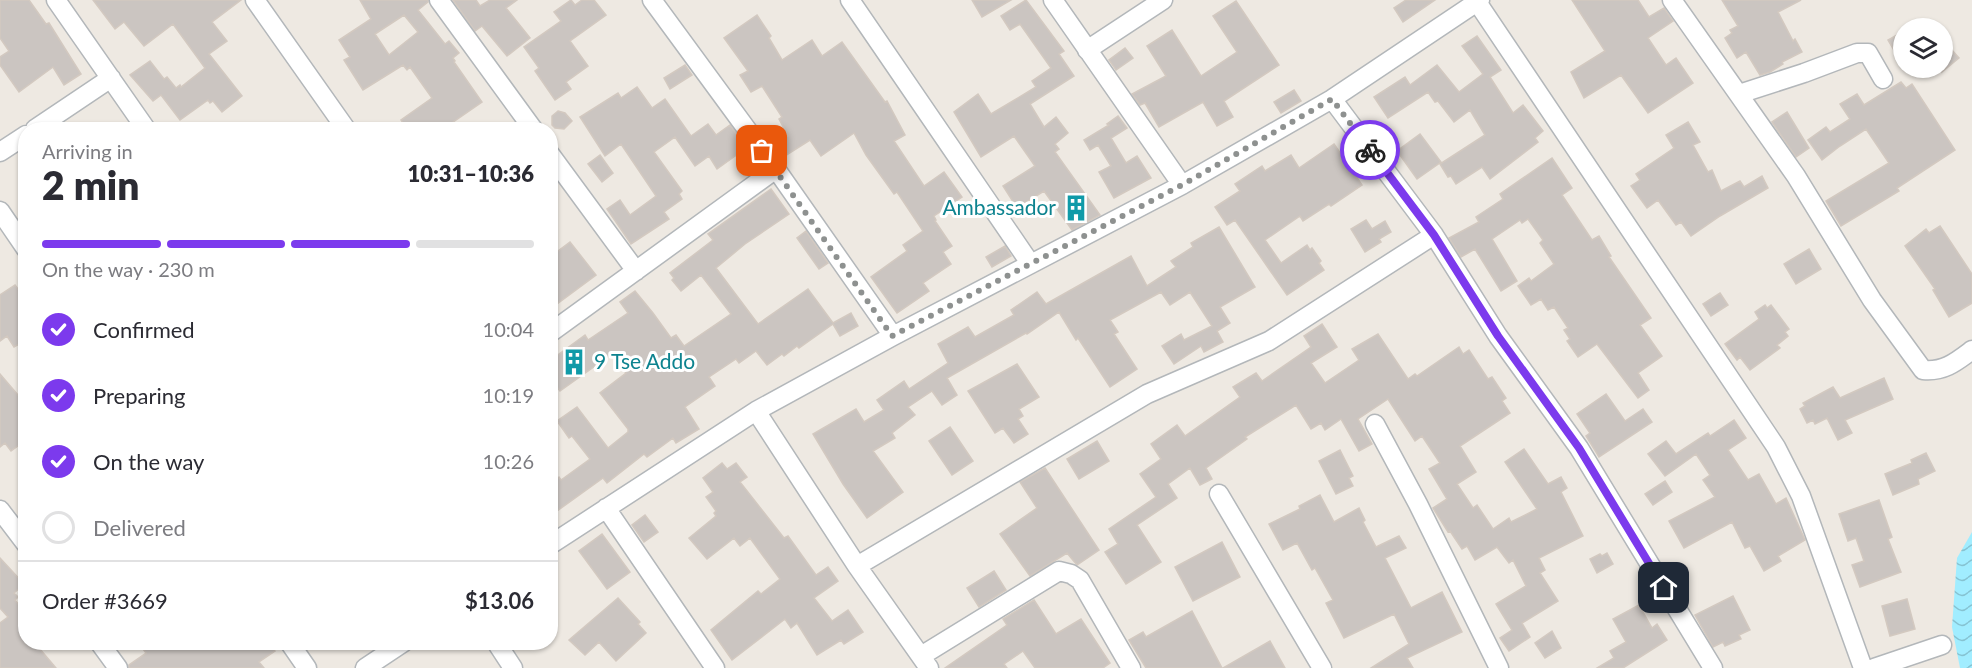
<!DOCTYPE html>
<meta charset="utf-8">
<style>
:root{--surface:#fff;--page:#f2f2f3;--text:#2b2b33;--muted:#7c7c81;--line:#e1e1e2;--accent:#7c3aed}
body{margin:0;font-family:Lato,sans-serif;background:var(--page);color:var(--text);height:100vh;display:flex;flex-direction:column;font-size:22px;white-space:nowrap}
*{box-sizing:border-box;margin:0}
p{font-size:20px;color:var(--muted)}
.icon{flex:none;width:33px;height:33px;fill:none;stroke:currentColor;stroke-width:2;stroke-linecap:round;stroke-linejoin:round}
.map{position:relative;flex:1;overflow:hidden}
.panel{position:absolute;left:18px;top:122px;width:540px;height:528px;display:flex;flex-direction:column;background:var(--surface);border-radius:24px;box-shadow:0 2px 4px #0004}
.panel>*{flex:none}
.controls{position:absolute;left:1893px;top:18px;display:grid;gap:12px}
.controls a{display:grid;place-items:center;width:60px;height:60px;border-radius:50%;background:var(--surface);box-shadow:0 2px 4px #0004;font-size:30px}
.pin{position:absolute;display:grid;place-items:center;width:51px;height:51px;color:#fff;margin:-26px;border-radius:12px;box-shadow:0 3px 9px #0006}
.courier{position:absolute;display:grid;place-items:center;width:60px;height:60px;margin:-30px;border:4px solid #7c3aed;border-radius:50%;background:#fff;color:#222;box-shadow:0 2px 8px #0007}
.overview em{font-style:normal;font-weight:800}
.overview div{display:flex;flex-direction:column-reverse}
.overview{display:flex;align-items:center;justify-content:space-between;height:102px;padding:0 24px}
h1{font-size:39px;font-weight:800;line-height:45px}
.bar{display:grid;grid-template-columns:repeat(4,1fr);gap:9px 6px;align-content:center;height:72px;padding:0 24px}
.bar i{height:8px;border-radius:4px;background:var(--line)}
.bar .selected{background:var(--accent)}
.bar p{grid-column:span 4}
.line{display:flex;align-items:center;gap:15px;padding:0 24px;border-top:2px solid var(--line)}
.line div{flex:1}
ol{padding:0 24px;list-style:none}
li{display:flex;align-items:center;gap:18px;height:66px}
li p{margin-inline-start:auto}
li .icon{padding:6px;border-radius:50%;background:var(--accent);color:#fff;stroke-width:4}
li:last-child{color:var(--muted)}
li i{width:33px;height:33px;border:3px solid var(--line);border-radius:50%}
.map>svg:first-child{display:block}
.water{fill:url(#water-waves)}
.building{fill:#cbc5c1;stroke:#d3c9c0;stroke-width:1.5;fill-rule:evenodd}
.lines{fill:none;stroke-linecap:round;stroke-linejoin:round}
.minor-casing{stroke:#b3b7ba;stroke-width:21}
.minor{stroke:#fff;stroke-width:18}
.done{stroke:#8e9190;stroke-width:6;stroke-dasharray:0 10.8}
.route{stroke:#7c3aed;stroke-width:8}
.labels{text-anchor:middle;stroke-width:6;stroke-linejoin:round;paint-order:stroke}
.culture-label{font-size:21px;fill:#0d838f;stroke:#fff;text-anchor:end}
</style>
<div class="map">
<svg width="1972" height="668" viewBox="0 0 1972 668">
<defs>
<pattern id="water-waves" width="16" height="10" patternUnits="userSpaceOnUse" patternTransform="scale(1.5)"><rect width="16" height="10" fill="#a1edff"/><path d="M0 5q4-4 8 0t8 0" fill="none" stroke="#86c3d2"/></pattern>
</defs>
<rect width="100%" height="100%" fill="#eee9e2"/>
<path class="water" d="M1972 532V668H1960L1952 627 1957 558Z"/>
<path class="building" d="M0 0H29L46 24 49 23 81 74 64 85 53 67 19 92 0 65V57L9 51 0 38Z
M93 0H241L212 22 227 41 209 54 242 96 222 112 213 101 210 103 208 100 180 120 161 95 153 101 130 75 150 61 164 79 167 77 176 88 180 85 181 87 205 68 173 24 144 46 124 22 115 29Z
M360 0H428V2L418 10 445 44 449 41 459 53 453 58 455 61 454 62 482 102 443 129H407L401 120 432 98 410 67 407 70 403 65 363 90 344 60 350 57 339 40 371 19ZM404 15 418 32 389 55 375 34Z
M453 0H476L480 6 490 0H517L506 8 530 38 507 56 482 26 475 31Z
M571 0 575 5 582 0H594L606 15 570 41 588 66 566 82 571 89 555 100 535 71 539 68 524 47 561 21 554 12Z
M972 0H1011L982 17Z
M1026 0 1064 51 1059 54 1074 76 1030 104 1044 127 1056 117 1068 133 1055 144 1059 149 1055 152 1100 215 1072 230 1044 191 1017 208 1003 186 1035 166 1014 136 981 157 954 112 978 94 991 114 1036 87 1032 81 1051 68 1020 24 1010 30 1001 16Z
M1406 0H1435L1403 22 1394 8Z
M1572 0H1638L1649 17 1664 8 1673 21 1648 38 1666 65 1676 58 1693 83 1648 113 1621 75 1584 98 1571 72 1605 51Z
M1722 0H1801L1778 12 1793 41 1795 39 1802 52 1782 62 1783 64 1770 72 1760 75 1746 52 1737 58 1725 38 1732 33 1730 30 1738 26Z
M1236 1 1279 65 1224 101 1233 117 1217 126 1203 102 1159 127 1145 103 1140 105 1132 94 1166 76 1147 46 1172 30 1201 76 1237 52 1213 16Z
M757 15 771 36 769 38 782 60 812 40 822 56 842 42 885 102 887 101 905 135 894 141 924 186 944 172 962 197 934 216 936 220 935 221 952 246 943 252 951 264 923 283 929 291 897 313 871 277 907 251 903 245 923 231 897 192 894 194 866 155 854 133 821 156 810 140 785 156 777 143 788 136 779 119 782 117 762 86 751 92 740 75 748 71 724 38Z
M1904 31V48L1895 52 1888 40Z
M1477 36 1501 70 1490 77 1513 113 1523 105 1543 131 1535 138 1538 142 1490 179 1482 167 1456 184 1451 176 1448 177 1440 164 1485 135 1470 110 1454 122 1438 101 1435 102 1428 92 1388 118 1374 97 1405 77 1410 85 1437 65 1459 92 1483 74 1462 46Z
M1125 48 1133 58 1116 70 1109 60Z
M1951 49 1959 58 1942 72V56Z
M685 65 692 75 670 89 664 78Z
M1901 82 1906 88 1912 84 1955 150 1897 188 1899 191 1841 226 1826 201 1889 163 1866 129 1840 146 1822 160 1808 140 1826 127 1830 132 1850 119 1840 104 1857 94 1864 105Z
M637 87 652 108 665 99 691 136 708 124 716 135 730 125 746 148 717 169 709 156 695 166 675 137 654 152 682 191 679 194 682 199 664 212 669 219 631 244 607 209 620 200 630 215 656 196 621 144 605 156 580 117 618 93 621 98Z
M1294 90 1301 101 1281 113 1274 102Z
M558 111 565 113 572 121 564 129 555 128 552 125V116Z
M1787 112 1809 148 1796 157 1772 122Z
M1118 116 1127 128 1111 138 1126 163 1137 156 1151 178 1114 198 1099 172 1111 166 1098 145 1090 150 1084 140 1109 125 1107 124Z
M1688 122 1700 142 1693 145 1708 172 1712 170 1721 191 1740 181 1744 187 1762 176 1768 188 1720 216 1691 236 1681 222 1676 225 1658 200 1647 208 1631 186 1640 180 1636 174 1674 148 1666 135Z
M1420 134 1441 162 1417 179 1397 151Z
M1334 144 1362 185 1331 206 1329 204 1303 221 1300 216 1265 240 1281 263 1307 245 1310 250 1312 248 1321 261 1319 263 1324 270 1287 295 1235 220 1227 225 1215 207 1240 191 1235 184 1262 166 1265 171 1291 155 1299 168Z
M600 155 613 173 602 182 588 164Z
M1552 158 1572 188 1562 195 1592 240 1599 236 1611 256 1609 257 1651 318 1640 325 1662 356 1638 373 1649 390 1638 398 1597 344 1578 357 1567 341 1570 339 1564 330 1568 328 1554 307 1548 310 1541 299 1531 305 1518 286 1529 278 1531 281 1554 264 1540 243 1543 240 1528 219 1522 223 1520 220 1492 239 1517 281 1501 291 1475 249 1461 257 1449 238 1479 222 1476 217 1503 199 1500 194Z
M771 189 789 214 745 244 716 268 758 324 808 289 833 323 851 313 858 326 840 336 833 324 799 348 797 346 784 356 782 354 767 365 756 351 739 363 736 359 709 377 715 386 685 407 699 429 676 443 673 438 647 457 644 454 607 483 603 478 550 516V484L559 477 561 480 590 459 572 436 569 438 557 421 577 407 608 448 628 432V429L600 393 626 373 612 354 560 391 550 378V370L555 366 551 360 585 335 588 340 628 313 620 302 635 291 653 313 671 338 676 335 684 346 731 314 701 275 681 291 672 280 674 278 670 273 713 240 708 234Z
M1366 220 1372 229 1385 221 1391 232 1379 239 1381 242 1365 252 1351 229Z
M1940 226 1972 274V303L1949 317 1933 290 1935 289 1905 246 1926 229 1929 233Z
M1219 227 1255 287 1220 307 1230 323 1217 331 1223 342 1204 352 1201 346 1174 364 1162 346 1181 334 1184 340 1212 326 1190 292 1170 305 1161 292 1110 320 1118 332 1114 334 1137 369 1110 387 1078 338 1076 340 1059 312 1027 334 1026 333 947 378 957 395 942 405 932 391 908 407 915 415 892 433 895 438 873 451 903 492 867 518 843 484 813 434 856 409 864 422 884 410 877 400 904 381 909 389 948 363 938 344 968 327 975 337 1014 315 1011 310 1037 292 1046 304 1131 256 1147 286 1176 267 1171 261 1193 247 1191 243Z
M806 231 828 263 819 269 797 238Z
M570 242 596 275 557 304 550 295V257Z
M1005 246 1011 256 992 267 986 257Z
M1809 249 1821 269 1796 284 1784 264Z
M15 285 26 300V340L14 347 7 336 0 341V295Z
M1720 293 1728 305 1711 316 1703 304Z
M1765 305 1767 308 1771 305 1789 329 1785 332 1788 336 1777 345 1780 348 1750 370 1740 357 1737 360 1725 344 1759 319 1755 312Z
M1322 324 1337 347 1311 363 1325 383 1359 360 1352 349 1378 334 1408 379 1415 374 1417 376 1459 347 1463 354 1469 350 1488 379 1492 377 1506 398 1502 401 1510 413 1460 446 1476 472 1457 484 1473 508 1477 505 1493 529 1509 518 1511 522 1537 509 1505 462 1524 449 1548 484 1561 477 1567 488 1561 492 1583 536 1539 558 1545 570 1540 573 1558 601 1522 623 1530 637 1509 651 1500 638 1512 630 1496 604 1526 586 1513 560 1509 563 1497 547 1475 560 1467 546 1462 549 1450 531 1448 532 1433 508 1447 499 1429 469 1440 463 1422 436 1415 441 1388 399 1358 419 1372 444 1359 451 1341 419 1325 430 1321 423 1311 429 1296 405 1245 437 1247 439 1206 468 1212 479 1200 485 1190 468 1168 484 1177 498 1137 525 1161 562 1126 584 1105 552 1118 544 1109 529 1156 497 1140 474 1161 459 1151 444 1177 425 1185 436 1240 397 1233 387 1256 373 1262 381 1311 347 1304 336Z
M1017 364 1039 397 1019 409 1023 416 1018 419 1028 434 1014 443 1003 428 995 433 968 391Z
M0 374 18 395 26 390V440L11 451 5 443 0 447Z
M1884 378 1893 399 1845 420 1852 433 1838 440 1827 418 1815 424 1813 420 1807 423 1800 409 1805 406 1803 403 1833 387 1840 398Z
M1606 394 1625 421 1643 409 1652 422 1599 457 1586 436 1590 433 1577 414Z
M1734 420 1746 438 1728 450 1748 480 1759 474 1776 504 1786 498 1805 540 1778 556 1781 561 1764 571 1750 546 1745 548 1732 522 1684 548 1669 521 1715 497 1703 480 1710 475 1696 454 1665 476 1648 454 1666 441 1676 454 1708 433 1710 436Z
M950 427 973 461 952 475 929 441Z
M1097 441 1109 461 1079 479 1067 459Z
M1340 450 1353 476 1349 478 1353 486 1336 494 1319 461Z
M1926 453 1935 471 1918 479 1919 484 1893 495 1885 474 1912 463 1911 460Z
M722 463 727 469 736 463 747 477 740 482 784 538 788 536 816 575 828 567 838 581 814 598 832 621 848 610 863 632 844 644 841 640 817 655 797 623 791 628 785 619 732 660 711 630 758 591 761 594 780 579 750 538 740 546 734 538 707 559 689 538 716 516 714 513 716 511 706 497 713 492 703 478Z
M1045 468 1099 550 1077 565 1067 553 1030 576 1000 534 1037 508 1020 482Z
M1665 481 1672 492 1653 505 1645 494Z
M1320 495 1334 522 1359 508 1365 520 1363 522 1376 547 1399 536 1406 548 1385 558 1411 608 1442 592 1462 632 1407 658 1413 668H1371L1409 644 1394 614 1344 638 1326 603 1333 600 1315 568 1312 570 1297 543 1283 550 1269 524 1300 509 1299 506Z
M1879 500 1892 537 1888 539 1901 572 1860 587 1852 565 1864 561 1856 538 1848 541 1839 514Z
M645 515 658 532 644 542 632 525Z
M602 534 630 572 607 589 579 551Z
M1222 542 1240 577 1193 601 1175 567Z
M1607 553 1613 564 1597 573 1590 559 1600 554 1602 556Z
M0 558 24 584 14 593 18 597 15 600 26 614V642H34L56 668H0V623L8 617 0 608Z
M994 571 1006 590 979 607 967 588Z
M1733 596 1750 630 1739 635 1741 639 1725 646 1723 642 1713 647 1695 615Z
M618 598 640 622 638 624 646 633 616 661 599 642 585 655 569 640Z
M1907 599 1915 629 1890 636 1882 606Z
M1034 600 1056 634 1081 619 1110 663 1103 668H1035L1023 651 1004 664 1007 668H945L1007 625 1003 619Z
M1639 605 1652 628 1657 624 1667 640 1623 668H1597L1614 658 1610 651 1626 642 1613 619Z
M1192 611 1222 668H1146L1129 640 1143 632 1146 637Z
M1552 631 1561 648 1545 658 1535 643Z
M1270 641 1285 668H1223Z
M138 642H268L275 651 259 662 264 668H129V665L146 653Z"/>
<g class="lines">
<g class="minor-casing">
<path id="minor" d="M56 0 146 129
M255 0 346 129
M439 0 533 129
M652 0 776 169 893 336
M850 0 1030 263
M1053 0 1182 185
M1672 0 1796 176 1872 300 1923 370C1944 372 1956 362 1972 350
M1477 2 1776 447 1801 496 1863 668
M1087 50 1163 0
M1739 94 1804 73 1857 53H1868L1883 79
M1332 99 1434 235 1498 336 1579 448 1713 668
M35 129 111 78
M0 152 26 135
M550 154 636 271
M0 211 26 249
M550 333 776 169
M756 411 857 566 929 668
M1375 424 1418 504 1499 668
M1219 494 1322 668
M606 508 715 668
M0 510 26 544
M550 545 756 411 893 336 1182 185 1332 99 1480 0
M857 566 1147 394 1269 341 1434 235
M99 642 118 668
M289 642 307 668
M496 642 513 668
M921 656 1059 571 1071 574 1080 580 1131 668
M365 668 404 642
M1874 668 1942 645"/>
</g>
<use href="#minor" class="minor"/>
</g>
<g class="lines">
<path class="done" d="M762 151 892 336 1182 185 1332 99 1370 150"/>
<path class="route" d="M1370 150 1434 235 1498 336 1579 448 1664 588"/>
</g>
<defs>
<g id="building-bare" transform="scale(2.07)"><path d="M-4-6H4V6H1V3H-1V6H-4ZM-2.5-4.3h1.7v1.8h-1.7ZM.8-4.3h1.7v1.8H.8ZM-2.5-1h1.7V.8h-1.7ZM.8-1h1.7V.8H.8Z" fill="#0f9aa8" stroke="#fff" stroke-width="2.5" paint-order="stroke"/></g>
</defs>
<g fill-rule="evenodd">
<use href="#building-bare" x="1076" y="208"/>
<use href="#building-bare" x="574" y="362"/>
</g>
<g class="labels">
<g class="culture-label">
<text x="1056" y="215">Ambassador</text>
<text x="594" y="369" text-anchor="start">9 Tse Addo</text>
</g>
</g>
</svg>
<div class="controls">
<a><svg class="icon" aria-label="layers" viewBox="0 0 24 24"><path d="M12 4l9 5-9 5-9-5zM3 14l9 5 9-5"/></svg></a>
</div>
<div class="pin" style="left:762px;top:151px;background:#ea580c"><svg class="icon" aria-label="bag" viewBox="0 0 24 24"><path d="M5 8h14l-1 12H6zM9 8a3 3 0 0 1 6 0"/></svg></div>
<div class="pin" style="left:1664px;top:588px;background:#1f2937"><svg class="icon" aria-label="home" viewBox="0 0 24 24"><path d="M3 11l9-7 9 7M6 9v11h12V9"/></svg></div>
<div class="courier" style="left:1370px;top:150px"><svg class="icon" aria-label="bike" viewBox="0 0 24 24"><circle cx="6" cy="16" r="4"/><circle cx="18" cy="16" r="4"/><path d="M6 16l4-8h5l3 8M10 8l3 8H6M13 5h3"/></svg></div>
<section class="panel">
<div class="overview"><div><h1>2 min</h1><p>Arriving in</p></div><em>10:31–10:36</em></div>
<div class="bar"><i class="selected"></i><i class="selected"></i><i class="selected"></i><i></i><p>On the way · 230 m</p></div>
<ol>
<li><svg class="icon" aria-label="check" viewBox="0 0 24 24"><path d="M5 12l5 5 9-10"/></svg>Confirmed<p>10:04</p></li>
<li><svg class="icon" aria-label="check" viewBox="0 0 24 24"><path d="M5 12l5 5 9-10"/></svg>Preparing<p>10:19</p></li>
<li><svg class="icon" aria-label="check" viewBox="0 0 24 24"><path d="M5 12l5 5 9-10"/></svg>On the way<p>10:26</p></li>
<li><i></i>Delivered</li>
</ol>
<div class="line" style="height:78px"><div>Order #3669</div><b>$13.06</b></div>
</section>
</div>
